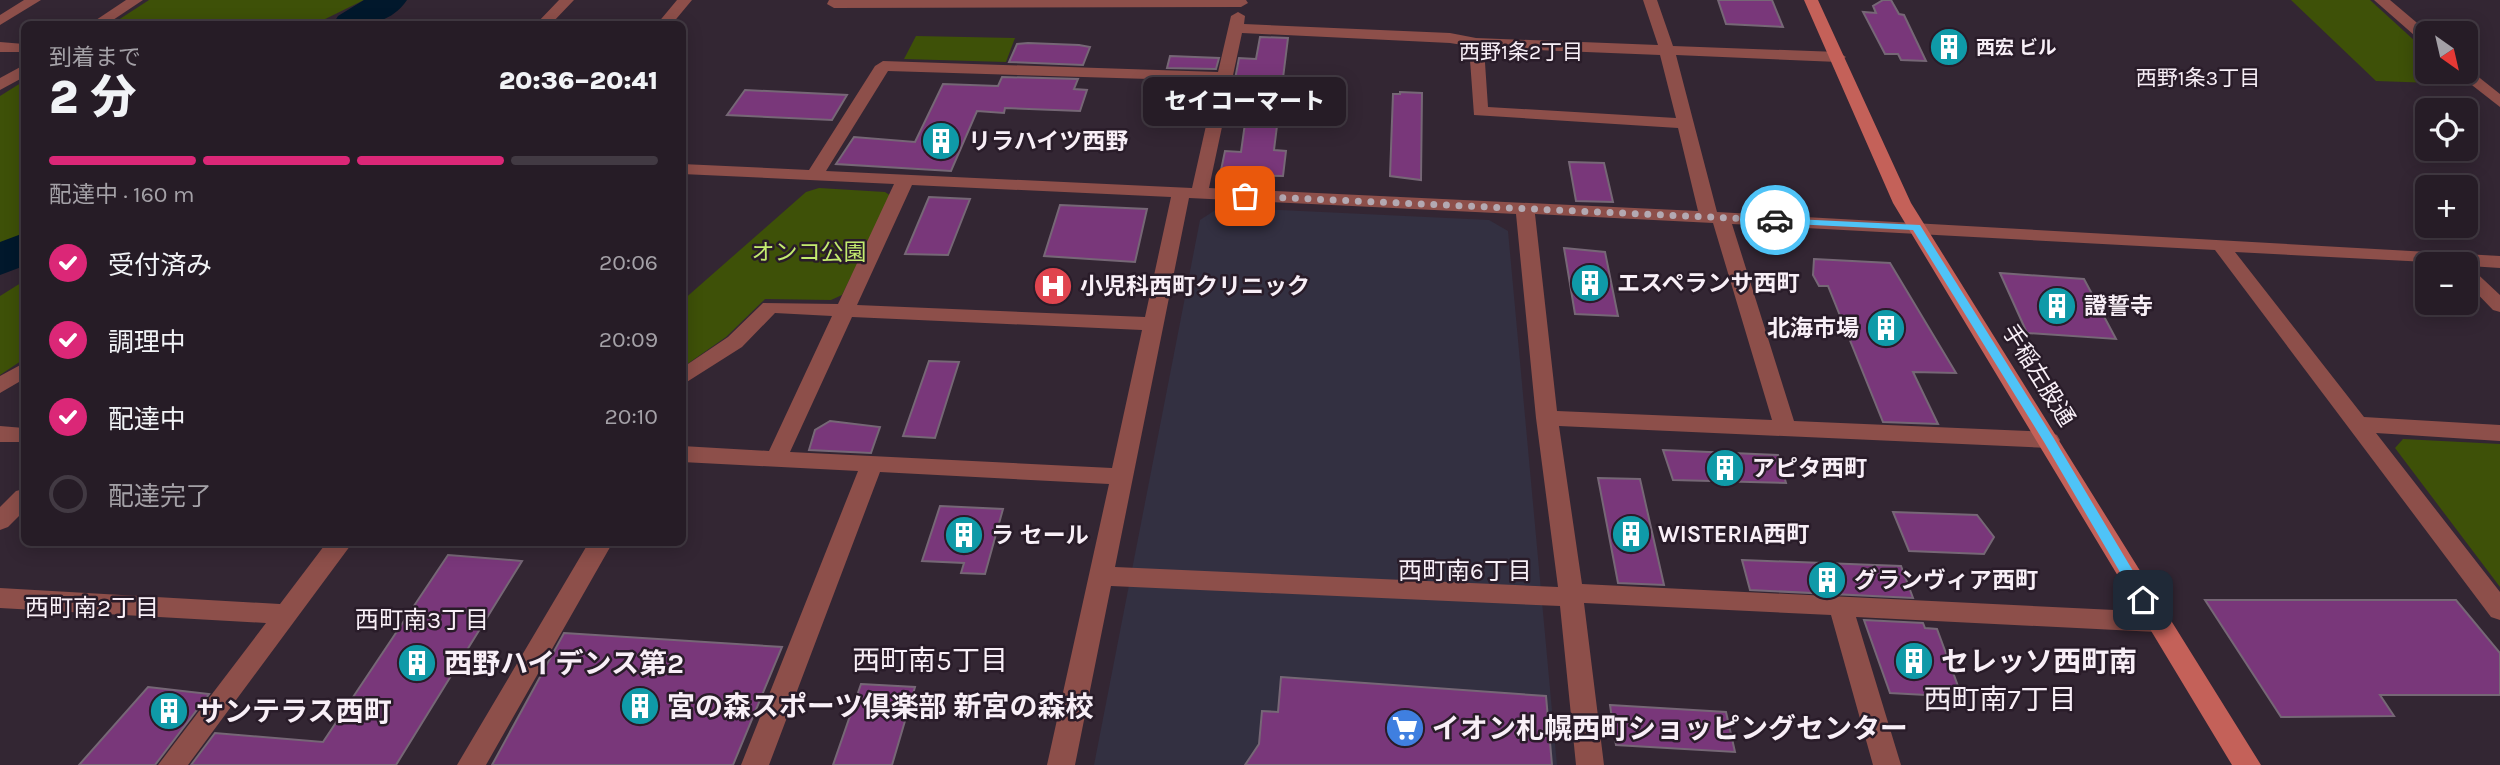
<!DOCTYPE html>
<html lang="ja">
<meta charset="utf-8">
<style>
:root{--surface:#261c26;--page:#2e252e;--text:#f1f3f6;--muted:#a4a1a7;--line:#423a43;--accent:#db2777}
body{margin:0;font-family:Karla,"Noto Sans JP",sans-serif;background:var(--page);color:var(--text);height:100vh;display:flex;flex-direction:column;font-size:26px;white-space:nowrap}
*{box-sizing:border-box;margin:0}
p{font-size:23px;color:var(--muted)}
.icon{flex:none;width:38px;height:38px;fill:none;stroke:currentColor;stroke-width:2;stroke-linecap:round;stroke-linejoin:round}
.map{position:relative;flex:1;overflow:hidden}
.panel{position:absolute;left:21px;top:21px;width:665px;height:525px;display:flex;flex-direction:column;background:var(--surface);border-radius:10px;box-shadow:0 4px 18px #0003,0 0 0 2px var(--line)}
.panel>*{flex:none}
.needle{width:46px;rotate:146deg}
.fabs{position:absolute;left:2415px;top:21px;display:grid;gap:14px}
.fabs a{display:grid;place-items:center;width:63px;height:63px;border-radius:10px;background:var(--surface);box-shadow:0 4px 18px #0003,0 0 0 2px var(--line);font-size:35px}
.pin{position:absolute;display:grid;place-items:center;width:60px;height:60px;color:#fff;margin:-30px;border-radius:14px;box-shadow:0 4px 10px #0006}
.courier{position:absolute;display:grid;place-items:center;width:70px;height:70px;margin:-35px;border:5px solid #4fc3f7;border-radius:50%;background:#fff;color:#222;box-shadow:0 2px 9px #0007}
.bubble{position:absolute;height:49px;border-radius:10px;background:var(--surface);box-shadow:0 4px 18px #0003,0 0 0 2px var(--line);font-size:23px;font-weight:800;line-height:49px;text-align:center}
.overview em{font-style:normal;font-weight:800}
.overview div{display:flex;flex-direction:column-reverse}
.overview{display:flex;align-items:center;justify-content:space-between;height:119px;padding:0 28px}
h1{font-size:46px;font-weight:800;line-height:52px}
.bar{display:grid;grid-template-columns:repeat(4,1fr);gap:10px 7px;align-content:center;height:84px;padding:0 28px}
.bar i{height:9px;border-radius:5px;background:var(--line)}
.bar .on{background:var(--accent)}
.bar p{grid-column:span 4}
ol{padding:0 28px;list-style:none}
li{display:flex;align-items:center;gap:21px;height:77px}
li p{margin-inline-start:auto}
li .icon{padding:7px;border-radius:50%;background:var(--accent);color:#fff;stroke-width:4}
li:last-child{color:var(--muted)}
li i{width:38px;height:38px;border:4px solid var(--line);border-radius:50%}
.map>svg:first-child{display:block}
.commercial{fill:#333041}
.green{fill:#3e5108}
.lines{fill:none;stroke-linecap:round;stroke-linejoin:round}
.river{fill:#01182c;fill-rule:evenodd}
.building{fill:#79377a;stroke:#766776;stroke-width:2}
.street{fill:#8d4f4a;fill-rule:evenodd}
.secondary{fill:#c46159;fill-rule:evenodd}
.route{fill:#4fc3f7}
.done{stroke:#b3a9b2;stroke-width:7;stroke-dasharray:0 12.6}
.labels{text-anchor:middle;stroke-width:5;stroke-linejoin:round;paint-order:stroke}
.far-poi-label{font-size:19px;font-weight:bold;fill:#f8eff7;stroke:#291c29;text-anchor:start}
.far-neighbourhood-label{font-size:21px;fill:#f8eff7;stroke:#291c29}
.poi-label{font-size:23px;font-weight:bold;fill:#f8eff7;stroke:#291c29;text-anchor:start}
.park-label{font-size:23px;fill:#c3eb6f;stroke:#291c29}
.street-label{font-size:23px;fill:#f8eff7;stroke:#291c29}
.neighbourhood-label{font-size:24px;fill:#f8eff7;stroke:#291c29}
.near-neighbourhood-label{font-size:28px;fill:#f8eff7;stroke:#291c29}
.near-poi-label{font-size:28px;font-weight:bold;fill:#f8eff7;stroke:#291c29;text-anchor:start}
</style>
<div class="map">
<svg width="2500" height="765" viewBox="0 0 2500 765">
<rect width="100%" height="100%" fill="#332633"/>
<path class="commercial" d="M1220 207 1489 220 1508 231 1557 765H1094L1200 220Z"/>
<path class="green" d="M149 0H364L315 24H112Z
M2291 0H2370L2427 52V72H2448L2462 84 2376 81Z
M916 36 1015 38 1006 62 904 59Z
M24 81V235L0 249V96Z
M819 188 885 192 891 196 842 295 831 300 765 299 726 337 683 367 682 301 806 192Z
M24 281V359L0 375V296Z
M2403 439 2500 444V587L2395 448Z"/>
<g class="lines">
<path class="river" d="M364 0H407C388 27 363 24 333 24L338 16Z
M24 233V266L0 275V242Z"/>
</g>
<path class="building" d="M1718 0H1772L1783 27 1726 24Z
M1883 0H1891L1899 14 1904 15 1926 61 1901 60 1898 54H1885L1863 12 1876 13 1873 6Z
M1260 37 1288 38 1274 150 1286 151 1283 176 1220 175 1225 151 1241 152 1249 95H1232L1239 58 1256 59Z
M1028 43 1079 45 1090 47 1083 65 1009 62 1017 44Z
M1170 56 1219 58 1216 69 1167 68Z
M1002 77 1078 79 1074 89 1087 90 1080 111 1005 108 1004 113 977 111 951 171 836 164 854 137 915 142 943 84 998 86Z
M1163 82 1213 84 1210 94H1202L1199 108 1156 107Z
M745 90 847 95 832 120 727 115Z
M1400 92 1422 93 1421 180 1390 176 1393 94H1400Z
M1569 162 1604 163 1613 202 1576 201Z
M929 197 970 199 948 255 905 254Z
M1060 205 1147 209 1135 262 1044 256Z
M1564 248 1605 252 1618 316 1575 314Z
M1814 259 1890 263 1956 373 1913 372 1938 424 1883 422 1828 286H1819L1813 275Z
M2000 273 2084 279 2116 339 2027 333Z
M929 361 959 362 935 438 903 436Z
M830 421 880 427 871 453 809 450 815 430Z
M1663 450 1778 455 1786 483 1673 480Z
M1598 478 1640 479 1664 585 1618 583Z
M940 506 1003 509 985 574 961 573 964 563 922 561Z
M1893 512 1977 515 1994 537 1984 554 1909 551Z
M448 555 522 561 396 765H191L215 733 323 742Z
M1742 560 1901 566 1913 598 1750 590Z
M2205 600H2456L2500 653V695H2380L2394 716 2281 717Z
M1864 620 1923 623 1925 628 1937 629 1962 697 1890 693Z
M564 633 782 647 733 765H492Z
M1281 677 1546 696 1552 765H1245L1259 744 1262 711 1278 712Z
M861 684 915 687 892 765H833Z
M148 687 209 694 155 765H79Z
M1610 705 1726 712 1735 752 1616 745Z"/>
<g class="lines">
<path class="street" d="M24 0H41L0 25V15Z
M126 0H143L107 24H90Z
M559 0H574L551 24H536Z
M677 0H692L672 24H657Z
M829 0H1246L1248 3 1241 7 834 8 827 4Z
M1643 0H1657L1673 46 1838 52 1846 57 1838 62 1676 55 1717 212 2500 256V268L2469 266 2500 295V312L2493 310 2466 282V264L2235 252 2364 417 2500 425V441L2376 433 2500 592V620L2491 617 2215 250 1732 224 1794 421 2049 432 2057 435 2060 440 2057 445 2049 448 1559 426 1582 584 2156 612 2165 615 2169 622 2165 629 2156 632 1856 617 1901 765H1873L1831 615 1584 603 1604 765H1576L1560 606 1111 586 1075 765H1047L1109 484 880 472 769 765H741L858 471 682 462V446L769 451 832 316 775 313 742 347 682 385V368L728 337 763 303 838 304 894 184 682 174V164L809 170 875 66 883 61 1218 72 1231 16 1238 12 1245 16 1244 24 1450 33 1476 38 1658 45ZM1242 33 1450 43 1469 46 1474 115 1678 128 1698 211 1209 188ZM1484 48 1660 55 1676 118 1488 107ZM888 71 1216 81 1192 188 826 171ZM912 185 1171 197 1145 317 857 305ZM1189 198 1516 214 1536 418 1558 587 1115 567ZM1535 214 1713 223 1772 420 1557 411ZM852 317 1142 330 1112 468 790 452Z
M2374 0H2390L2429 33 2427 44 2422 42Z
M0 42 24 44V52H0Z
M24 65V77L0 90V78Z
M2466 67 2500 94V107L2459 75 2457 72H2466Z
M24 363V379L0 393V376Z
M0 426 24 428V442H0Z
M24 489V511L8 527 0 530V507L16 491Z
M327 542H353L188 765H158L266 623 0 608V588L280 604Z
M589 542H613L486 765H457Z"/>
<path class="secondary" d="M1804 0H1818L1911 203 2261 765H2232L1893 203Z"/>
</g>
<path class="route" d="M1772 218 1920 225 2053 437 2148 596V603H2138L2044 442 1913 230 1775 223Z"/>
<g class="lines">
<path class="done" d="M1245 196 1775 220"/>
</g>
<defs>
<g id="building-disc" transform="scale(2.0125)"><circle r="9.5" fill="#0f9aa8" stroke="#291c29"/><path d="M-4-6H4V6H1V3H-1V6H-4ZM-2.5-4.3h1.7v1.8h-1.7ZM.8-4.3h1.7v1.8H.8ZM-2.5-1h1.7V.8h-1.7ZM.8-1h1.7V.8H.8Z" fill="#fff"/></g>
<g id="hospital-disc" transform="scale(2.0125)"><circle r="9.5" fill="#e0444e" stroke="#291c29"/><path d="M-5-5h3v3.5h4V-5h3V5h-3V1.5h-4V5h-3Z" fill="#fff"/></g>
<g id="supermarket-disc" transform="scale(2.0125)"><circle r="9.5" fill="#3f7fe0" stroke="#291c29"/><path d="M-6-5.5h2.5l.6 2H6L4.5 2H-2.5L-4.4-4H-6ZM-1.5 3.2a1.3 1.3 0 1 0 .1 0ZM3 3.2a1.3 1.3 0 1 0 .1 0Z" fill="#fff"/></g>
</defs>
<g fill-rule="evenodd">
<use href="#building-disc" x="1949" y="47"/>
<use href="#building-disc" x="941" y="141"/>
<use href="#building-disc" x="1590" y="283"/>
<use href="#hospital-disc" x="1053" y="286"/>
<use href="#building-disc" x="2057" y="306"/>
<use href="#building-disc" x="1886" y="328"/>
<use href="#building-disc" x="1725" y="468"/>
<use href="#building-disc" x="1631" y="534"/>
<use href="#building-disc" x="964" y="535"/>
<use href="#building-disc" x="1827" y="580"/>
<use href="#building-disc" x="1914" y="661"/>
<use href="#building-disc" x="417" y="663"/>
<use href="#building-disc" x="640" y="706"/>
<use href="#building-disc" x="169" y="711"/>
<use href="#supermarket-disc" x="1405" y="728"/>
</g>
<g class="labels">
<g class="far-poi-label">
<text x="1976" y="54">西宏 ビル</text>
</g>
<g class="far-neighbourhood-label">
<text x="1521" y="59">西野1条2丁目</text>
<text x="2198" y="85">西野1条3丁目</text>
</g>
<g class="poi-label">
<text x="968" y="149">リラハイツ西野</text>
<text x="1617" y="291">エスペランサ西町</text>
<text x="1080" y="294">小児科西町クリニック</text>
<text x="2084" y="314">證誓寺</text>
<text x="1859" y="336" text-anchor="end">北海市場</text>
<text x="1752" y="476">アピタ西町</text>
<text x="1658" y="542">WISTERIA西町</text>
<text x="991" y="543">ラ セール</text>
<text x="1854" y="588">グランヴィア西町</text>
</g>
<g class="park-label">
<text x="809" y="260">オンコ公園</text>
</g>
<g class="street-label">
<text transform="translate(2039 375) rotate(58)" y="8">手稲左股通</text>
</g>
<g class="neighbourhood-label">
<text x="1465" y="579">西町南6丁目</text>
<text x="92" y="616">西町南2丁目</text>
<text x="422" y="628">西町南3丁目</text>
</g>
<g class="near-neighbourhood-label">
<text x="930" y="670">西町南5丁目</text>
<text x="2000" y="709">西町南7丁目</text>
</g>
<g class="near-poi-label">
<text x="1941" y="671">セレッソ西町南</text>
<text x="444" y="673">西野ハイデンス第2</text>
<text x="667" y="716">宮の森スポーツ倶楽部 新宮の森校</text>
<text x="196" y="721">サンテラス西町</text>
<text x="1432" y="738">イオン札幌西町ショッピングセンター</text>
</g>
</g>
</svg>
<div class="fabs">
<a><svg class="needle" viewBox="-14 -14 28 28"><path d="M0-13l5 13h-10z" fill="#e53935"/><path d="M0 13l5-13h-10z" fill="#a4a1a7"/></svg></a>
<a><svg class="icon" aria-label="locate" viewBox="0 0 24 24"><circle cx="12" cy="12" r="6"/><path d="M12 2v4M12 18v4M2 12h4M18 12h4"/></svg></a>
<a>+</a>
<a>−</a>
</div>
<div class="pin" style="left:1245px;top:196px;background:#ea580c"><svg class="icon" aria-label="bag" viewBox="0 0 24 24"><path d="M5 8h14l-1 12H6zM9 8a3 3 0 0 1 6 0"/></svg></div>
<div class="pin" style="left:2143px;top:600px;background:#1f2937"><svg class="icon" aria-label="home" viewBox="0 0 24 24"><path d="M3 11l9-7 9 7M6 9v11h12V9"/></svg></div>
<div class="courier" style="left:1775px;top:220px"><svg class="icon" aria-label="car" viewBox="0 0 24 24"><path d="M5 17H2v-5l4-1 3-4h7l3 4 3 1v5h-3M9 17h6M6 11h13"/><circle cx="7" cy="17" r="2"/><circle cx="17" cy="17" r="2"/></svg></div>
<div class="bubble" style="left:1143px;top:77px;width:203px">セイコーマート</div>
<section class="panel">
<div class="overview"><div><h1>2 分</h1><p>到着まで</p></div><em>20:36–20:41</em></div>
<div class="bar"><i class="on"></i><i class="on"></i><i class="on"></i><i></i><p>配達中 · 160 m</p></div>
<ol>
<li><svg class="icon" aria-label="check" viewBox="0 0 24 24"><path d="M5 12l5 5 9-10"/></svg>受付済み<p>20:06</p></li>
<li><svg class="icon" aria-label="check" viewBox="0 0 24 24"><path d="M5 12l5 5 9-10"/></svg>調理中<p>20:09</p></li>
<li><svg class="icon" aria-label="check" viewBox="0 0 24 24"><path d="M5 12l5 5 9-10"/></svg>配達中<p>20:10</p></li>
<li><i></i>配達完了</li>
</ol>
</section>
</div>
